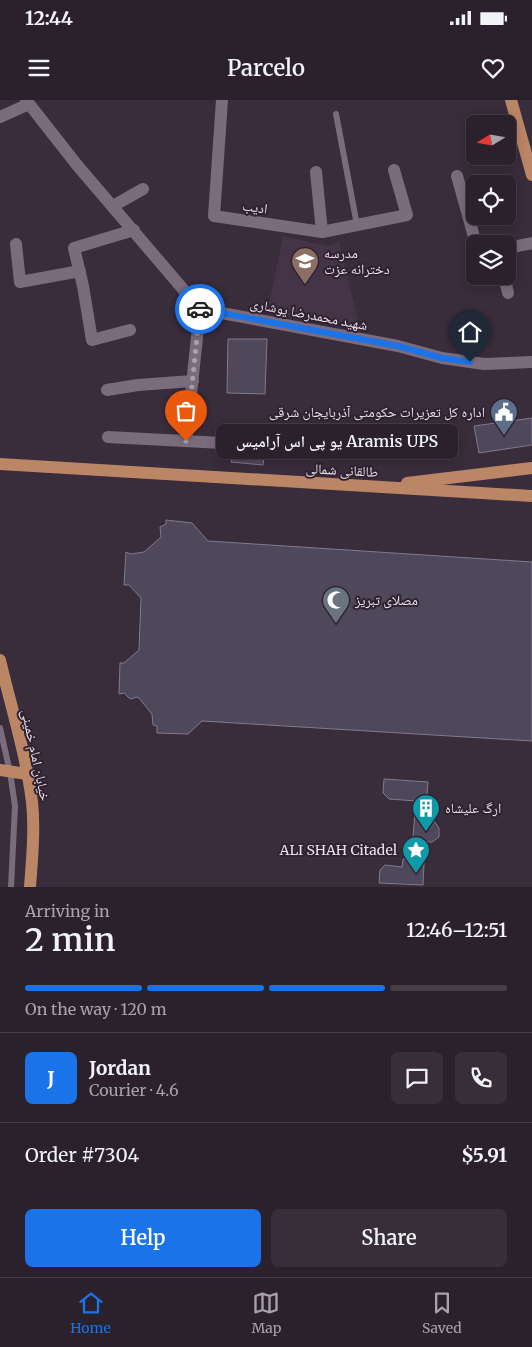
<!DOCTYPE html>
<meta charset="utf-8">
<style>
:root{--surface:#2b212c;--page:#372e38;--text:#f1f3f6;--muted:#a6a3a9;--line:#473e48;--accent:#1a73e8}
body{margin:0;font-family:Merriweather,"Noto Naskh Arabic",serif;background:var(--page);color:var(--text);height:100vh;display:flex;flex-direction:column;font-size:19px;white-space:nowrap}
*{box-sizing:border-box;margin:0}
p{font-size:16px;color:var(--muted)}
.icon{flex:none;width:28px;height:28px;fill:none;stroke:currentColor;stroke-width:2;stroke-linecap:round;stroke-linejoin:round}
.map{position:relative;height:787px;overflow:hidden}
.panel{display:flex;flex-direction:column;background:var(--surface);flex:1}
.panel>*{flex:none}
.needle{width:32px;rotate:259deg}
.controls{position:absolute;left:466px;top:15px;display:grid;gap:10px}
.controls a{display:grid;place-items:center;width:50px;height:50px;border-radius:8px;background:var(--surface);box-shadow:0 2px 12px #0003,0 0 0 1px var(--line);font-size:25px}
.pin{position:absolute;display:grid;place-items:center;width:42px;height:42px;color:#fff;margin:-51px -21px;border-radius:50% 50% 50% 0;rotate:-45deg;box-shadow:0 0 5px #0007}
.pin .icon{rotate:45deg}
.courier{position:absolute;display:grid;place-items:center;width:50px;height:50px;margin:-25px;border:4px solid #1a73e8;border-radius:50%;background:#fff;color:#222;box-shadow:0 1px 6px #0007}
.bubble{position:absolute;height:35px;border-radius:8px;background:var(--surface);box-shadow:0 2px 12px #0003,0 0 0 1px var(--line);font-size:16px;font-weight:600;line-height:35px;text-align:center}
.headline em{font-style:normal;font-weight:600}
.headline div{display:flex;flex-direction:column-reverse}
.headline{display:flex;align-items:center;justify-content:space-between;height:85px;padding:0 25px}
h1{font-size:32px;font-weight:600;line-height:38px}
.bar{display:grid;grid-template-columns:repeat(4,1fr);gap:8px 5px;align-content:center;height:60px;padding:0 25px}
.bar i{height:6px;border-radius:4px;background:var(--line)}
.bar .selected{background:var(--accent)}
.bar p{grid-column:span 4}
.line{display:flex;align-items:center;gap:12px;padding:0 25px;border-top:1px solid var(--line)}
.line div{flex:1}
.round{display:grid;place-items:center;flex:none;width:52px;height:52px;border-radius:8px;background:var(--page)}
.cta{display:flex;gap:10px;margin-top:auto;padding:10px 25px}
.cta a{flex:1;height:58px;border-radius:8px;background:var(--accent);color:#fff;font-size:20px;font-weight:600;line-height:58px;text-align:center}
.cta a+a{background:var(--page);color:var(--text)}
.status{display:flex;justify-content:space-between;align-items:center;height:35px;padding:0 25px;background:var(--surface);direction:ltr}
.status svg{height:14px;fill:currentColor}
header{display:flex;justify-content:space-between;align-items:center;height:65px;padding:0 25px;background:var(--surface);font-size:22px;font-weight:600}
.tab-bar{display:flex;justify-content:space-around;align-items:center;height:70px;border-top:1px solid var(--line);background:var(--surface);font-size:14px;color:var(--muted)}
.tab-bar a{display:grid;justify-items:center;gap:2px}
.tab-bar .selected{color:var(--accent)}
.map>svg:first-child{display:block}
.built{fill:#453347}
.building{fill:#4f475a;stroke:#817a8e}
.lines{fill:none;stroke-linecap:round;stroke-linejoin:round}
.service{stroke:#7b6c7d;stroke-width:6}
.minor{stroke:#7b6c7d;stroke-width:12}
.primary{stroke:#bb8665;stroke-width:12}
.done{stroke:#aba1ad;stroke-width:5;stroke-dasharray:0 9}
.route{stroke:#1a73e8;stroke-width:6}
.labels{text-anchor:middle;stroke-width:4;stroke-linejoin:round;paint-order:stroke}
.street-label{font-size:14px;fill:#e9e0ea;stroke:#2f2231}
.poi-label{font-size:14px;fill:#e9e0ea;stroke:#2f2231;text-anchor:start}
</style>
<div class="status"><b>12:44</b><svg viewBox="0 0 49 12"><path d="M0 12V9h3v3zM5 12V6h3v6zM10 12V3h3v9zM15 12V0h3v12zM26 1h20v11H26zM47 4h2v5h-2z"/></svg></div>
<header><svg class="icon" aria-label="menu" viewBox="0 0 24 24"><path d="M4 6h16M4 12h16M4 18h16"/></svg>Parcelo<svg class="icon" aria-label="heart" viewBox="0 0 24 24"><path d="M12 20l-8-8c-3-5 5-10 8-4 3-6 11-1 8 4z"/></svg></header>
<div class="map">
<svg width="532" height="787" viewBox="0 0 532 787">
<rect width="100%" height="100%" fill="#392c3b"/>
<path class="built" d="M283 136 328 146 339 142 359 224 267 213Z"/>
<path class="building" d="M228 239H267L265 294 227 293Z
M532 318V345L479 353 474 326Z
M235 346 265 349 263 365 231 362Z
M166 420 192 423 208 441 532 462V641L202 621 188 634 157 633V626L153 625 152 614 138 597 130 599 124 593 119 594 120 563H124L139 550 141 498 129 485H124L126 452 131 454 144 452 161 437 160 427 166 424Z
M384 679 428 682 425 720 434 721 439 728V737L432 742H425L423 785 379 783 380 770 385 765 402 767 403 759 411 760 416 701 389 699 383 693Z"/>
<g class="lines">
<path class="service" d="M336 14 357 125
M0 628 10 672 15 706 11 787"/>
<path class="minor" d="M26 0 77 65 200 209 398 246 442 258 484 264 532 262
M222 0 214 116 322 132 407 115 394 70
M0 17 29 4
M316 72 322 132
M457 76 476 144
M113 106 143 89
M16 144 20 182 80 171
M508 148 532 143
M504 176 508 193
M130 230 92 240 83 186 74 148 134 130
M107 290 138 285 193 281
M108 337 280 346
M186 341 200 209"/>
<path class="primary" d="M511 0 532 75
M0 364 532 396
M407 383 532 368
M0 560C11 607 26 654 32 702 35 730 32 759 30 787
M0 670 27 674"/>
</g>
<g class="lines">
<path class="done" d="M186 341 200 209"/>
<path class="route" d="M200 209 398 246 442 258 470 262"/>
</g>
<defs>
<g id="school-pin" transform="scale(1.4375)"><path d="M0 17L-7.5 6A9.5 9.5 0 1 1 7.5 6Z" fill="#8d6e63" stroke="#2f2231"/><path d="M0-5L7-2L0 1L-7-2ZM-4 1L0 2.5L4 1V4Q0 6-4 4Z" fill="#fff"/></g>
<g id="civic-pin" transform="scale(1.4375)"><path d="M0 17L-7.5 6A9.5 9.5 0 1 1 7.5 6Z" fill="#5c6f8a" stroke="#2f2231"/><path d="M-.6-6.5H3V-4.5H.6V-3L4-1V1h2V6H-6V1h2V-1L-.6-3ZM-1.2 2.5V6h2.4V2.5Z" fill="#fff"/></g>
<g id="mosque-pin" transform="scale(1.4375)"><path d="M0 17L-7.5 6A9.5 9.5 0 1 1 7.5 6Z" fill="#6b7280" stroke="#2f2231"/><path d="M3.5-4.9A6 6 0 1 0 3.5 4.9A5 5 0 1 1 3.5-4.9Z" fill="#fff"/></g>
<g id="building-pin" transform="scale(1.4375)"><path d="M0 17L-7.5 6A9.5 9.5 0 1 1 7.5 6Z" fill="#0f9aa8" stroke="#2f2231"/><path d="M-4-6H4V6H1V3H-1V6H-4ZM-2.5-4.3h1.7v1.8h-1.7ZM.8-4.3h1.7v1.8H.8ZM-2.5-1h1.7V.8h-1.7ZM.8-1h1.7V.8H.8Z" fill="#fff"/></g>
<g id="sight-pin" transform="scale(1.4375)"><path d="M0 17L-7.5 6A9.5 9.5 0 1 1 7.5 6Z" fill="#0f9aa8" stroke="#2f2231"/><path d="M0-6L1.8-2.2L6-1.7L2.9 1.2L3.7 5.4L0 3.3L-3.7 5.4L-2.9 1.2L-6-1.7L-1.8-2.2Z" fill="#fff"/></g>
</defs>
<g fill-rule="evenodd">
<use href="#school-pin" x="305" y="161"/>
<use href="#civic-pin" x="504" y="312"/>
<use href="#mosque-pin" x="336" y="500"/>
<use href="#building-pin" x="426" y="708"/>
<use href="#sight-pin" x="416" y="750"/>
</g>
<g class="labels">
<g class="street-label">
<text transform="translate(255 107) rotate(8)" y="5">ادیب</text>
<text transform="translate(309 214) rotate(11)" y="5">شهید محمدرضا یوشاری</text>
<text transform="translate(342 370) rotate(3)" y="5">طالقانی شمالی</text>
<text transform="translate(36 655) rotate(78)" y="5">خیابان امام خمینی</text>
</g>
<g class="poi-label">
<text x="324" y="158">مدرسه<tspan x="324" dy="16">دخترانه عزت</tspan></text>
<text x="485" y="317" text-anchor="end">اداره کل تعزیرات حکومتی آذربایجان شرقی</text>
<text x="355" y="505">مصلای تبریز</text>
<text x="445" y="713">ارگ علیشاه</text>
<text x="397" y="755" text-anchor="end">ALI SHAH Citadel</text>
</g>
</g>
</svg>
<div class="controls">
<a><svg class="needle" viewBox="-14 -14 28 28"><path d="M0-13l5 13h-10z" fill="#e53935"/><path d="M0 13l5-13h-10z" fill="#a6a3a9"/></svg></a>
<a><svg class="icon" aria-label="locate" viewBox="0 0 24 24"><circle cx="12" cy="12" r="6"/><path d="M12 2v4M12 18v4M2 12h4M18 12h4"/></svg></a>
<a><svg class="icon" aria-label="layers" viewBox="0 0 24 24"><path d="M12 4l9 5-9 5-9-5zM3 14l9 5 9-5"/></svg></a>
</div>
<div class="pin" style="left:186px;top:341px;background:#ea580c"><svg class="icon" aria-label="bag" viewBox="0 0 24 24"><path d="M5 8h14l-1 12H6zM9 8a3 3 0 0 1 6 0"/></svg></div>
<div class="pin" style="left:470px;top:262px;background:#1f2937"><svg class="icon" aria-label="home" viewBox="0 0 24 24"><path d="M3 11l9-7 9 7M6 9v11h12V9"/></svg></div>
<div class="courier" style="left:200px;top:209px"><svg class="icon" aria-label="car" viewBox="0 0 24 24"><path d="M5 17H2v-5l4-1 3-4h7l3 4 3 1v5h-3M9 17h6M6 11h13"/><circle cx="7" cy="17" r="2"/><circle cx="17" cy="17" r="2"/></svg></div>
<div class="bubble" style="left:216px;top:324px;width:242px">یو پی اس آرامیس Aramis UPS</div>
</div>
<section class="panel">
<div class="headline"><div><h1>2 min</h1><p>Arriving in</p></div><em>12:46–12:51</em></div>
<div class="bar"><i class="selected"></i><i class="selected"></i><i class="selected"></i><i></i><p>On the way · 120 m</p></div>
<div class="line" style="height:90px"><b class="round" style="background:var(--accent);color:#fff">J</b><div><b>Jordan</b><p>Courier · 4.6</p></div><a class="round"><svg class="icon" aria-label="chat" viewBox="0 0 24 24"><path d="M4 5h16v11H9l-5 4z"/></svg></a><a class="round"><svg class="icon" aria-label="phone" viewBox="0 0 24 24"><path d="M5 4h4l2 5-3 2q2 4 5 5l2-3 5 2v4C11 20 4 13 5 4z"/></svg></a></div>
<div class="line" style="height:65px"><div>Order #7304</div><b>$5.91</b></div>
<div class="cta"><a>Help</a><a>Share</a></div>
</section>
<nav class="tab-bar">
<a class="selected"><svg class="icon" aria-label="home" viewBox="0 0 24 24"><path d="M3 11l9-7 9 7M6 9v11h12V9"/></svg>Home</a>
<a><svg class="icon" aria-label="map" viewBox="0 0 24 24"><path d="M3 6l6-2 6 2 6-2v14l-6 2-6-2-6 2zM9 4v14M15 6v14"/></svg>Map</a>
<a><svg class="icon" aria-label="saved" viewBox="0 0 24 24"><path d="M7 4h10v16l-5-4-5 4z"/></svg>Saved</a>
</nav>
